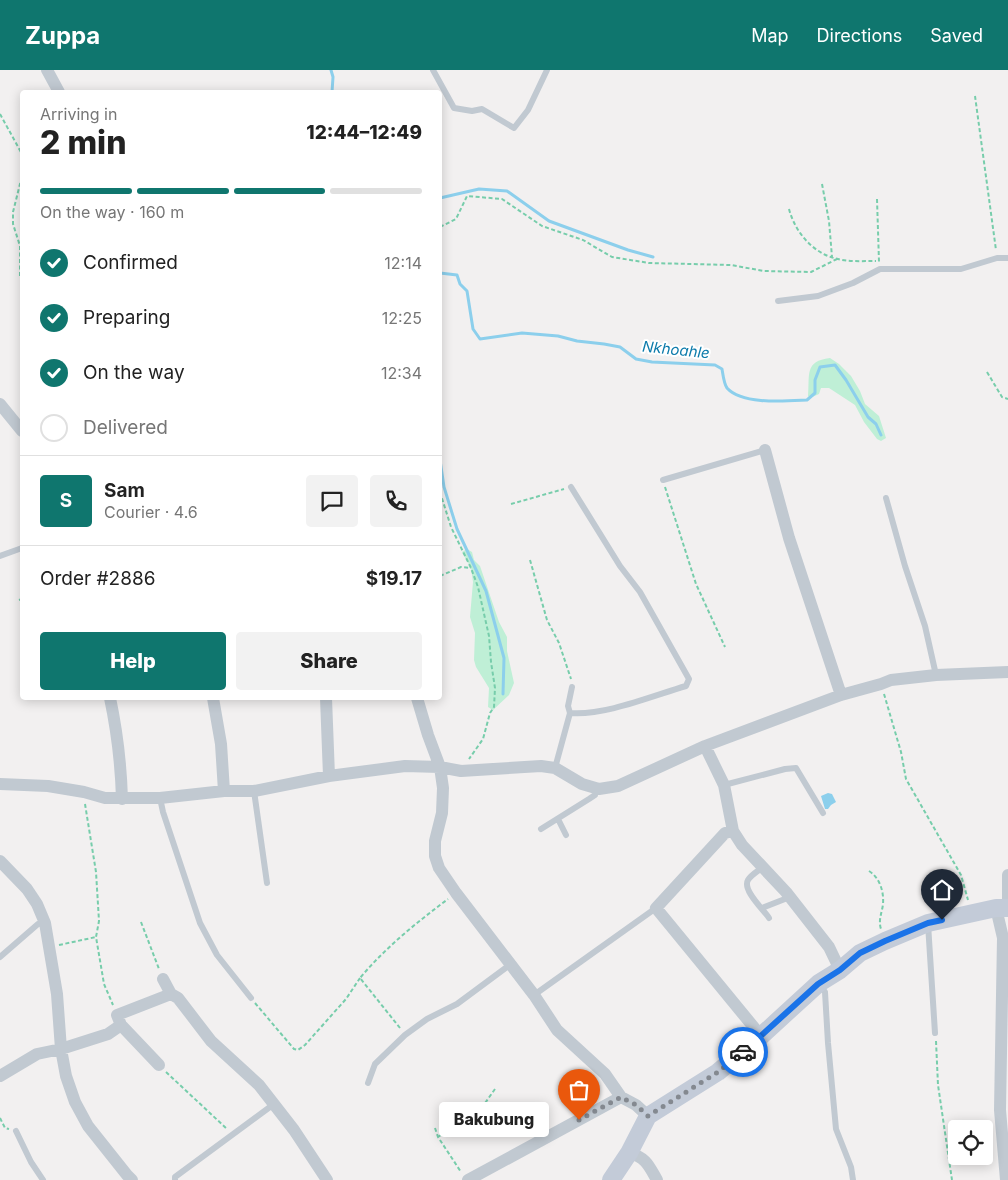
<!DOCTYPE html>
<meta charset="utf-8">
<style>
:root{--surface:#fff;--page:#f2f2f2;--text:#222;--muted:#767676;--line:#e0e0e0;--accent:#0f766e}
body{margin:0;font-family:Inter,sans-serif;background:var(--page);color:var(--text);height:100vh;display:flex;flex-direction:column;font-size:19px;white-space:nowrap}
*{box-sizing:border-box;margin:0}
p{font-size:16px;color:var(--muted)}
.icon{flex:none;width:28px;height:28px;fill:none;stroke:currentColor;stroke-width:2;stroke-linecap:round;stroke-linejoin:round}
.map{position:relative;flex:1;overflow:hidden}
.sheet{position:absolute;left:20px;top:20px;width:422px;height:610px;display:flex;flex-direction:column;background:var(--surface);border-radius:5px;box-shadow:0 2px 12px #0003}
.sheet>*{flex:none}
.tools{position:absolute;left:948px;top:1050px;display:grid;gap:10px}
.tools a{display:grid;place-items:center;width:45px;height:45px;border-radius:5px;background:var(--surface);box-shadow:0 2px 12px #0003;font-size:25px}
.pin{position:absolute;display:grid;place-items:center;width:42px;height:42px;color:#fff;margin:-51px -21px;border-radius:50% 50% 50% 0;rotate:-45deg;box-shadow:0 0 5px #0007}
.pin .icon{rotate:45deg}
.courier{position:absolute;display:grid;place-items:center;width:50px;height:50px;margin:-25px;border:4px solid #1a73e8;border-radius:50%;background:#fff;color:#222;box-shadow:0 1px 6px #0007}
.bubble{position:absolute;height:35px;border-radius:5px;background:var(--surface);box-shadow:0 2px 12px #0003;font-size:16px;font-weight:800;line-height:35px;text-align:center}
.head em{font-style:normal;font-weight:800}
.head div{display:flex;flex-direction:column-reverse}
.head{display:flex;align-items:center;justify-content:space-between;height:85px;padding:0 20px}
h1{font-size:32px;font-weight:800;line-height:38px}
.bar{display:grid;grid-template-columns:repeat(4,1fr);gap:8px 5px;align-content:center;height:60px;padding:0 20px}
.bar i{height:6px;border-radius:4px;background:var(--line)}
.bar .on{background:var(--accent)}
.bar p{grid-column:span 4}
.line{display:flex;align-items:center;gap:12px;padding:0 20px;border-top:1px solid var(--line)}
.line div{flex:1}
.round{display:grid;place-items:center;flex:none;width:52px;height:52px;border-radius:5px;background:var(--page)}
ol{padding:0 20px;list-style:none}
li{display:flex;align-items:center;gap:15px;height:55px}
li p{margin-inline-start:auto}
li .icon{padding:5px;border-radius:50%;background:var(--accent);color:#fff;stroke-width:4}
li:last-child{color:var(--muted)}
li i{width:28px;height:28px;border:2px solid var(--line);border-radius:50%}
.primary-button{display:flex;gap:10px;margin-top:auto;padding:10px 20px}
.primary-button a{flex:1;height:58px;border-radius:5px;background:var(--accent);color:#fff;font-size:20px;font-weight:800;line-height:58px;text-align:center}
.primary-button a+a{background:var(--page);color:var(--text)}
header{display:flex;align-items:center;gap:30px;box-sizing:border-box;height:70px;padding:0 25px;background:var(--accent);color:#fff}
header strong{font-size:24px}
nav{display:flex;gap:28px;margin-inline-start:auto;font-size:18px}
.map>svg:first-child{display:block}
.green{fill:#bfefd6}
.water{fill:#8ccfec}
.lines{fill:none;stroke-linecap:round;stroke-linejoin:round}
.stream{stroke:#8ccfec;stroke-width:3}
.path{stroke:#77cdab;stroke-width:2;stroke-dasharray:4 2.5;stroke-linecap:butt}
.lane{stroke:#c1c9d1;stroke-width:6}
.street{stroke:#c1c9d1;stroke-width:12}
.secondary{stroke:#c3cbd8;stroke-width:18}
.done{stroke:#848990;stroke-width:5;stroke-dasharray:0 9}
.route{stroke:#1a73e8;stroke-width:6}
.labels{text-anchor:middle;stroke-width:4;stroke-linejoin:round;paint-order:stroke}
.water-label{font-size:15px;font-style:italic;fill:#0d7bab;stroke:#fff}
</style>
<header>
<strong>Zuppa</strong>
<nav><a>Map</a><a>Directions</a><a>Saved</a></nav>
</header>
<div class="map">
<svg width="1008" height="1110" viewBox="0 0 1008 1110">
<rect width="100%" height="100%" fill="#f2f0f0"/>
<path class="green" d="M830 288 839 294 851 306 860 321 865 334 879 346 886 368 881 371 877 369 864 352 855 335 829 318H821L819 324 810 328 808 326C810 305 804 291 830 288Z
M467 479 472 482 474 490 480 496 499 552 507 567V581L514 613 509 625 493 640 488 637 489 618 476 597 474 590 475 563 470 547 473 512 471 498 462 482Z"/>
<path class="water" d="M828 723 832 724 836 732 831 735 828 739H825L821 726Z"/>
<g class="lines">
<path class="stream" d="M331 0 333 7 332 22
M440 128 479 119 507 121 549 151 628 180 653 187
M440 203 457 205 460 214 467 221 473 259 480 269 522 263 558 266 577 271 604 274 620 277 636 289 652 292 715 295 722 299C723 305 724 314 727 318 742 335 786 331 807 330L815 323V310L820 297 835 295 846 310 868 347 876 354 881 365
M440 390 444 417 457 459 486 521 504 588 503 624"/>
<path class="path" d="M975 26 996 180
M0 44 22 84
M822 114 829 151 832 187
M877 129 879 192
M789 139C795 162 813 184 838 189 850 192 864 191 876 191
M440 157 456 149 467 126 502 129 542 156 583 170 612 187 649 193 731 195 764 201 811 202 837 189
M20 206V176L13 154V142L22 106
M987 302 1002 327 1008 329
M665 417 696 514 725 577
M440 422 451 457 471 498 478 517 489 566 491 592 495 618 494 637 490 643 483 669 469 689
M511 434 564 419
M530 490 547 550 559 573 571 609
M440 506 461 497 471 498
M19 530 22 529
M884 624 901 682 906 709 961 805 968 830
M85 734 96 802 99 851 96 867 104 914 113 935
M869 801C880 808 884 822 883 834 882 843 878 850 881 859
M141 852 159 899
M59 875 96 867
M255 933 294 979 298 980 305 975 346 929 360 908
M400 958 360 908C386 877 416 853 448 829
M936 971 938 1015 952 1110
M166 1002 227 1059
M0 1048 5 1058 9 1059
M435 1058 438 1067 461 1102
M438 1067 483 1036 495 1019"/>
<path class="lane" d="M433 0 454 38 472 41 482 39 514 58 528 40 547 0
M778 231 818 226 853 213 880 199H961L997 188H1008
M663 410 765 380
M886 428 905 496 925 556 936 605
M0 486 22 478
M570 643C604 646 652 626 686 616L689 609 640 522 620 496 571 417
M555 698 570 643 568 636 572 617
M724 715 785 699 796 698 823 743
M254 721 267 813
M160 728 163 742 200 853 217 885 251 928
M558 749 566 765
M541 759 589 729 595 725 596 718
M763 797C758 801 751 805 748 810 742 820 764 840 769 848
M762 838 790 827
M928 854 935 963
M0 887 38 854 45 853
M819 914 825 922 828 973 836 1059 851 1097 853 1110
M534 925 656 838
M368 1013 375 994 405 965 427 949 457 934 511 894
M16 1061 31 1092 43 1110
M175 1110V1107L274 1034"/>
<path class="street" d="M47 0 59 22
M0 334 22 361
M765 380 789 468 841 625
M110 628C117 661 121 695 122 729
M213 628 221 674 224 721
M326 628 329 706
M417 628 428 665 440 697 443 718 442 743 435 771V786L439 798 456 823 534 925 557 960 605 1004 621 1027
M705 676 724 715 733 761 742 775 786 822 829 877 840 900
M0 714 48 716 84 722 105 728H160L224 721H254L329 706 405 696 440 697 461 701 541 696 555 698 582 714 599 719 618 716 705 676 841 625 881 614 891 610 936 605 1008 602
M733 761 725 763 656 838 761 966
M0 791 27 819 37 834 45 853 57 924 61 979 66 1006 75 1032 88 1056 127 1105 132 1110
M996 838 1003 868 1000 1040 1006 1110
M1008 838V805
M163 909 171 924 178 928 211 971 259 1015 294 1060 327 1110
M159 995 121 955 117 945 171 924
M0 1006 37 984 61 979 108 964 121 955
M629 1083C646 1087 649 1096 657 1110
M468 1110 621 1027 636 1035 648 1046"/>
<path class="secondary" d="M611 1110 629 1083 648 1046 718 1002 761 966 819 913 840 900 860 883 885 871 928 853 996 838H1008"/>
</g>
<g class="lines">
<path class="done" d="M579 1050 621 1027 636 1035 648 1046 718 1002 743 982"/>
<path class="route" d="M743 982 818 914 840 900 860 883 885 871 928 853 942 850"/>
</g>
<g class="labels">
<g class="water-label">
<text transform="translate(676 280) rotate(6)" y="5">Nkhoahle</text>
</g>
</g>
</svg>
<div class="tools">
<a><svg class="icon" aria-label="locate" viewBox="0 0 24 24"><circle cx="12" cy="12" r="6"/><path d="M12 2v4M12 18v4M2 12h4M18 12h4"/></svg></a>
</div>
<div class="pin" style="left:579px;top:1050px;background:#ea580c"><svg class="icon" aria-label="bag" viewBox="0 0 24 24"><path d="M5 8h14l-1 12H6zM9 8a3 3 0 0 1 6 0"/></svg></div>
<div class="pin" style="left:942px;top:850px;background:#1f2937"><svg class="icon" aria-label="home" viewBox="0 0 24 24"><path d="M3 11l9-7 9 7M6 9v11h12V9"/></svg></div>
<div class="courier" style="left:743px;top:982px"><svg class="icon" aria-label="car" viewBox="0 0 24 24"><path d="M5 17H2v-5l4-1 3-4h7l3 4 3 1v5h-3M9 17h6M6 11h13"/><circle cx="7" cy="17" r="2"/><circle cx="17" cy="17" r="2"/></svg></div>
<div class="bubble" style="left:439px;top:1032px;width:110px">Bakubung</div>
<section class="sheet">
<div class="head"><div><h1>2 min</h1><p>Arriving in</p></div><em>12:44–12:49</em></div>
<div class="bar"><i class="on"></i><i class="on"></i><i class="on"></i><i></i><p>On the way · 160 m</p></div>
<ol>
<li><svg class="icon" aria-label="check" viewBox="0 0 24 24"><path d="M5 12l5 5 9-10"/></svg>Confirmed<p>12:14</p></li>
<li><svg class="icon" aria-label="check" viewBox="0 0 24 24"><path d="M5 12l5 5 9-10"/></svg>Preparing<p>12:25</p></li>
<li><svg class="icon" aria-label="check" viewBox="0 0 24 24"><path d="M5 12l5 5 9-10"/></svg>On the way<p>12:34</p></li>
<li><i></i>Delivered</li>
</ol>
<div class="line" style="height:90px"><b class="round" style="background:var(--accent);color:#fff">S</b><div><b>Sam</b><p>Courier · 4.6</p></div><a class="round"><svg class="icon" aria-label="chat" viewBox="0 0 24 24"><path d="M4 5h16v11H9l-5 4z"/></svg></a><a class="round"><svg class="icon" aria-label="phone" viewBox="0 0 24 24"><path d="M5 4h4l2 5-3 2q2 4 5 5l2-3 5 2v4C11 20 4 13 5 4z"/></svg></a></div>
<div class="line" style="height:65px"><div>Order #2886</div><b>$19.17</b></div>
<div class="primary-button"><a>Help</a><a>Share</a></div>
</section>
</div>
